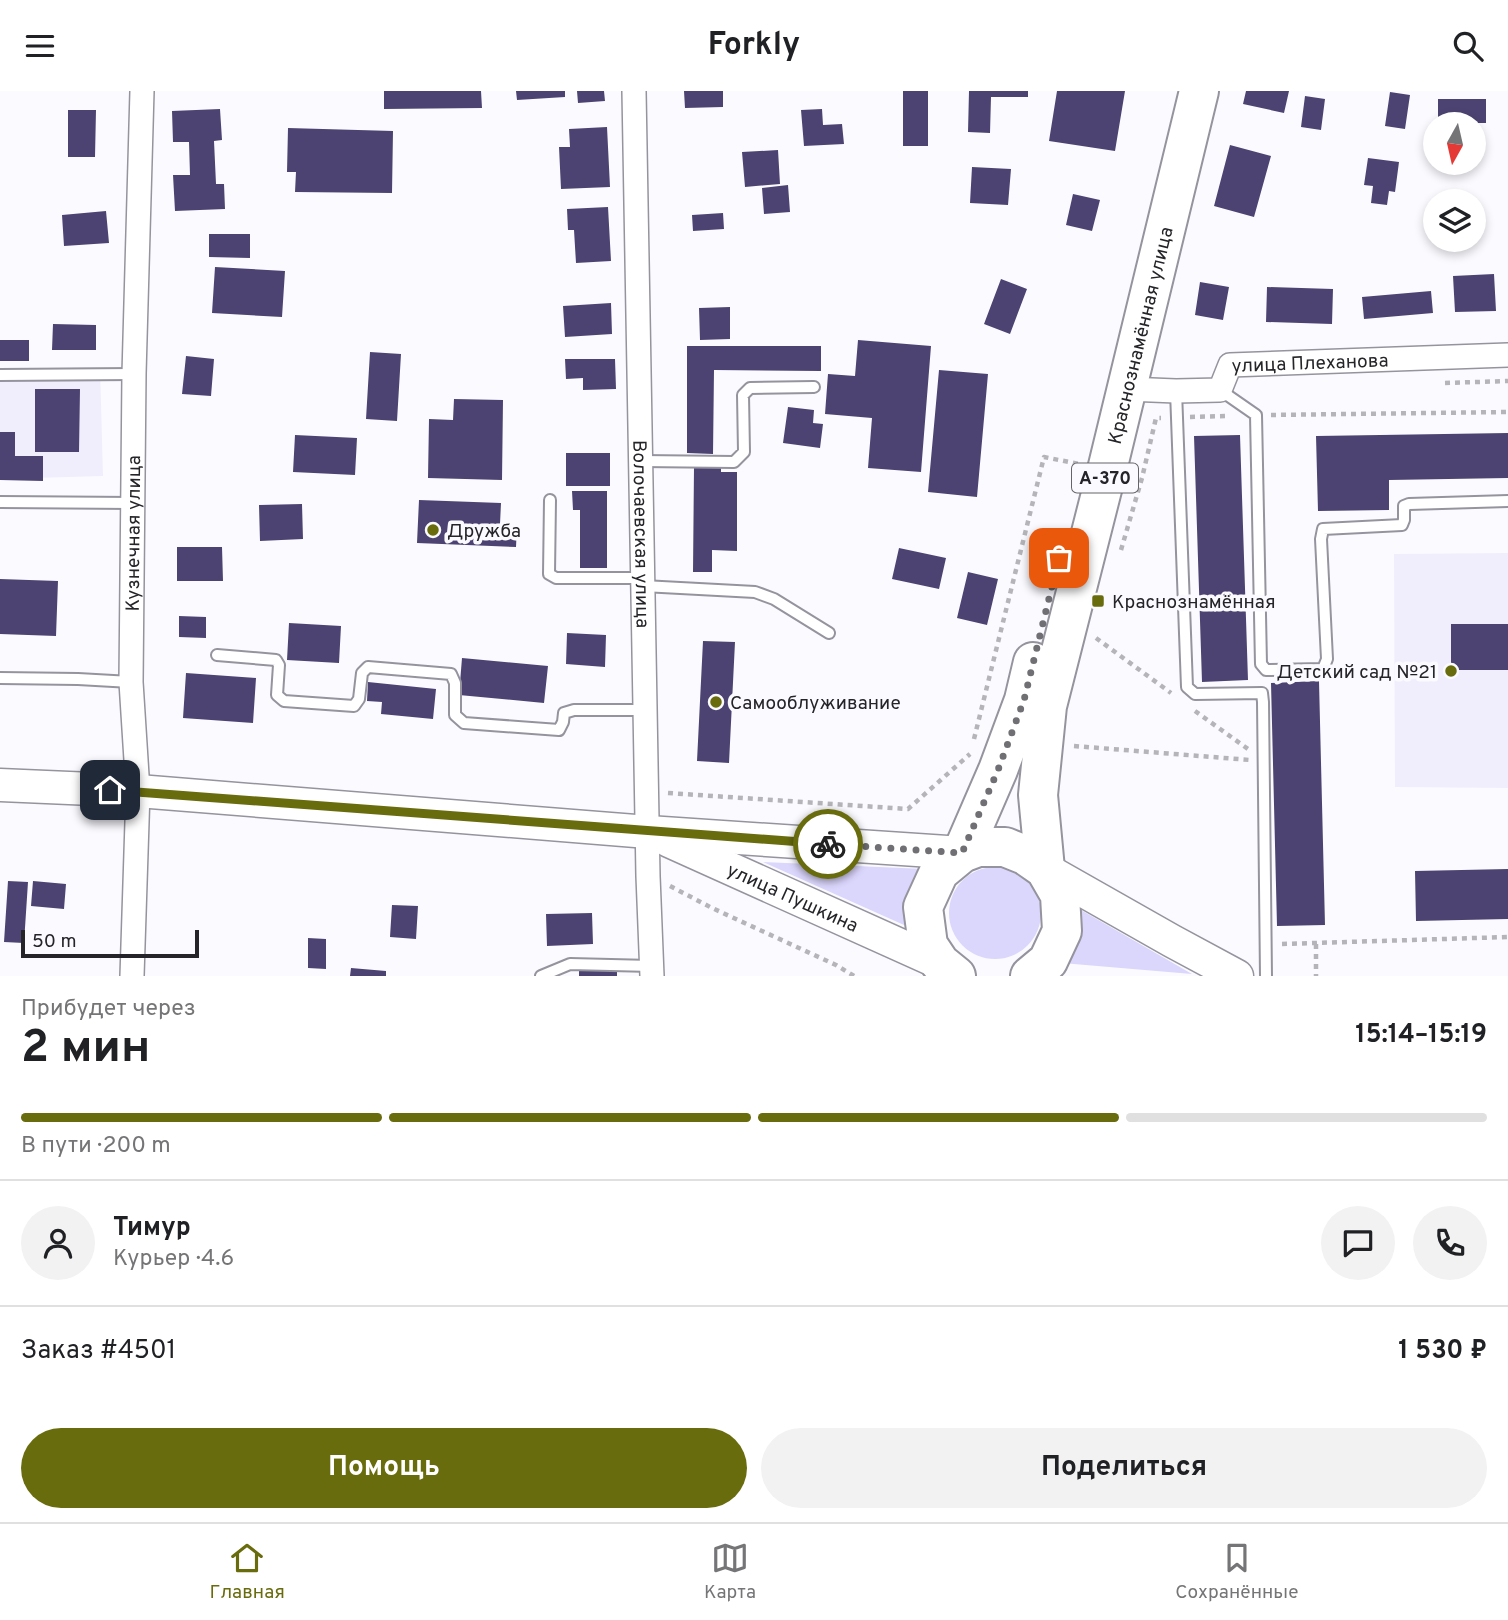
<!DOCTYPE html>
<html lang="ru">
<meta charset="utf-8">
<style>
:root{--surface:#fff;--page:#f2f2f2;--text:#202124;--muted:#757577;--line:#e0e0e0;--accent:#696c0d}
body{margin:0;font-family:Overpass,sans-serif;background:var(--page);color:var(--text);height:100vh;display:flex;flex-direction:column;font-size:26px;white-space:nowrap}
*{box-sizing:border-box;margin:0}
p{font-size:23px;color:var(--muted)}
.icon{flex:none;width:38px;height:38px;fill:none;stroke:currentColor;stroke-width:2;stroke-linecap:round;stroke-linejoin:round}
.map{position:relative;height:885px;overflow:hidden}
.panel{display:flex;flex-direction:column;background:var(--surface);flex:1}
.panel>*{flex:none}
.needle{width:46px;rotate:188deg}
.tools{position:absolute;left:1423px;top:21px;display:grid;gap:14px}
.tools a{display:grid;place-items:center;width:63px;height:63px;border-radius:50%;background:var(--surface);box-shadow:0 4px 10px #0003;font-size:35px}
.scale{position:absolute;left:21px;bottom:18px;width:178px;box-sizing:border-box;padding-left:7px;border:4px solid #252529;border-top:0;font-size:19px;line-height:24px;white-space:nowrap;color:#252529;-webkit-text-stroke:5px #fbfaff;paint-order:stroke}
.pin{position:absolute;display:grid;place-items:center;width:60px;height:60px;color:#fff;margin:-30px;border-radius:14px;box-shadow:0 4px 10px #0006}
.courier{position:absolute;display:grid;place-items:center;width:70px;height:70px;margin:-35px;border:5px solid #696c0d;border-radius:50%;background:#fff;color:#222;box-shadow:0 2px 9px #0007}
.summary em{font-style:normal;font-weight:700}
.summary div{display:flex;flex-direction:column-reverse}
.summary{display:flex;align-items:center;justify-content:space-between;height:119px;padding:0 21px}
h1{font-size:46px;font-weight:700;line-height:52px}
.bar{display:grid;grid-template-columns:repeat(4,1fr);gap:10px 7px;align-content:center;height:84px;padding:0 21px}
.bar i{height:9px;border-radius:5px;background:var(--line)}
.bar .current{background:var(--accent)}
.bar p{grid-column:span 4}
.line{display:flex;align-items:center;gap:18px;padding:0 21px;border-top:2px solid var(--line)}
.line div{flex:1}
.round{display:grid;place-items:center;flex:none;width:74px;height:74px;border-radius:37px;background:var(--page)}
.button{display:flex;gap:14px;margin-top:auto;padding:14px 21px}
.button a{flex:1;height:80px;border-radius:42px;background:var(--accent);color:#fff;font-size:28px;font-weight:700;line-height:80px;text-align:center}
.button a+a{background:var(--page);color:var(--text)}
header{display:flex;justify-content:space-between;align-items:center;height:91px;padding:0 21px;background:var(--surface);font-size:32px;font-weight:700}
.tab-bar{display:flex;justify-content:space-around;align-items:center;height:98px;border-top:2px solid var(--line);background:var(--surface);font-size:19px;color:var(--muted)}
.tab-bar a{display:grid;justify-items:center;gap:4px}
.tab-bar .current{color:var(--accent)}
.map>svg:first-child{display:block}
.built{fill:#f0eefc}
.green{fill:#dbd6fc}
.building{fill:#4c4372}
.lines{fill:none;stroke-linecap:round;stroke-linejoin:round}
.lane-casing{stroke:#95949e;stroke-width:14}
.street-casing{stroke:#95949e;stroke-width:26}
.secondary-casing{stroke:#95949e;stroke-width:35}
.highway-casing{stroke:#95949e;stroke-width:42}
.path{stroke:#b5b4b9;stroke-width:4.5;stroke-dasharray:5 5;stroke-linecap:butt}
.lane{stroke:#fff;stroke-width:10}
.street{stroke:#fff;stroke-width:23}
.secondary{stroke:#fff;stroke-width:32}
.highway{stroke:#fff;stroke-width:38}
.done{stroke:#707074;stroke-width:7;stroke-dasharray:0 12.6}
.route{stroke:#696c0d;stroke-width:9}
.poi-dot{fill:#696c0d;stroke:#fbfaff;stroke-width:2.5}
.labels{text-anchor:middle;stroke-width:7;stroke-linejoin:round;paint-order:stroke}
.shield{fill:#fbfaff;stroke:#656569;stroke-width:2}
.shield-label{font-size:18px;font-weight:bold;fill:#252529}
.street-label{font-size:19px;fill:#252529;stroke:#fbfaff}
.poi-label{font-size:19px;fill:#252529;stroke:#fbfaff;text-anchor:start}
</style>
<header><svg class="icon" aria-label="menu" viewBox="0 0 24 24"><path d="M4 6h16M4 12h16M4 18h16"/></svg>Forkly<svg class="icon" aria-label="search" viewBox="0 0 24 24"><circle cx="10" cy="10" r="6"/><path d="M15 15l6 6"/></svg></header>
<div class="map">
<svg width="1508" height="885" viewBox="0 0 1508 885">
<rect width="100%" height="100%" fill="#fbfaff"/>
<path class="built" d="M100 276 103 385 0 388V278Z
M1508 462V697L1395 696 1394 463Z"/>
<path class="green" d="M763 771 925 778 913 838Z
M949 822a46 46 0 1 1 92 0a46 46 0 1 1-92 0Z
M1074 815 1192 883 1062 872Z"/>
<path class="building" d="M384 0H481L482 17 384 18Z
M516 0H565V6L517 9Z
M577 0H604L605 10 578 12Z
M684 0H723V16L685 17Z
M903 0H928V55H903Z
M969 0H1028V6H991L990 42 968 41Z
M1057 0H1125L1115 60 1049 50Z
M1246 0H1289L1284 22 1243 13Z
M1390 1 1410 4 1405 38 1385 35Z
M1305 5 1325 8 1321 39 1301 36Z
M1438 8H1486V32H1438Z
M220 18 222 49 214 50 216 93H224L225 118 175 120 173 84H190L189 51H173L172 20Z
M822 18 823 34 842 33 844 53 804 55 801 19Z
M68 19H96L95 66H68Z
M607 36 610 96 561 98 559 56H570L569 38Z
M288 37 393 40 392 102 295 101 296 81H287Z
M1230 54 1271 65 1254 126 1214 115Z
M778 59 780 93 745 96 742 61Z
M1368 67 1399 71 1395 101 1389 100 1387 114 1371 112 1373 95 1364 94Z
M972 76 1011 78 1008 114 970 112Z
M788 94 790 121 764 123 762 97Z
M1073 103 1100 109 1092 140 1066 134Z
M608 116 611 170 576 172 574 139H568L567 118Z
M106 120 109 152 64 155 62 124Z
M723 122 724 138 693 140 692 124Z
M209 143H250V167L209 166Z
M215 176 285 180 282 226 212 222Z
M1494 183 1496 220 1455 221 1453 185Z
M1001 188 1027 198 1010 243 984 233Z
M1200 191 1229 196 1223 229 1195 224Z
M1267 196 1333 198 1332 233 1266 231Z
M1431 200 1433 222 1364 228 1362 206Z
M611 212 612 243 565 246 563 215Z
M730 216V248L700 249 699 217Z
M53 233 96 234V259H52Z
M0 249H29V270H0Z
M858 249 931 255 921 381 868 377 872 327 825 323 828 283 855 285Z
M687 255H821V280L714 279 713 363 687 362Z
M370 261 401 263 397 330 366 328Z
M186 265 214 268 211 305 182 303Z
M565 268H615L616 298 583 299V287L566 288Z
M939 279 988 283 977 406 928 401Z
M35 298H80L79 361H35Z
M454 308 503 309 502 389 428 387 429 328 453 329Z
M788 316 814 319 813 332 823 333 820 357 783 352Z
M0 341H15V365H43V390L0 389Z
M1508 342V387L1389 389V419L1318 420 1316 345Z
M295 344 357 347 355 384 293 381Z
M1240 344 1248 589 1202 591 1194 345Z
M566 362H610V395H566Z
M694 376 721 377V381H737V460L712 459V481H693Z
M572 400H607V477H580V419H573Z
M419 409 501 412 500 433 517 434 516 456 417 452Z
M302 413 303 448 260 450 259 414Z
M177 456H222L223 490H177Z
M899 457 946 467 939 498 892 488Z
M968 481 998 488 987 534 957 527Z
M0 488 58 490 56 545 0 543Z
M179 525 206 526V547L179 546Z
M289 532 341 535 339 572 287 569Z
M1451 533H1508V579H1451Z
M567 542 606 544 605 576 566 573Z
M703 550 735 551 729 672 697 670Z
M462 567 548 575 544 612 459 604Z
M186 582 256 587 253 632 183 627Z
M1319 590 1325 834 1277 835 1271 592Z
M368 591 436 598 433 628 381 623 382 611 367 610Z
M1508 778V828L1416 830 1415 780Z
M8 790 28 791 24 852 4 851Z
M33 790 66 793 64 818 31 815Z
M392 814 418 815 416 848 390 846Z
M592 822 593 853 547 855 546 823Z
M308 847 326 848V878L308 877Z
M351 877 386 880V885H350Z
M579 879 617 880V885H579Z"/>
<g class="lines">
<g class="lane-casing">
<path id="lane" d="M0 284 134 283
M1220 299 1256 324 1261 573 1266 579 1323 578 1327 568 1321 448 1323 438 1402 434 1404 429V415L1409 413 1508 410
M1176 300 1187 596 1195 603 1262 602 1263 611 1266 885
M641 370 734 371 744 361 743 304 750 297 814 296
M550 409 549 483 556 487H643
M0 411 133 412
M643 495 755 501 774 508 829 542
M217 564 276 569 279 574 277 604 284 610 354 615 359 608 362 582 368 576 451 583 455 592V624L464 632 559 639 563 631 564 622 574 619H646
M0 587 78 588 131 591
M541 885 570 873 652 875"/>
</g>
<g class="street-casing">
<g id="street">
<path id="s1" d="M634 0 648 785 652 885"/>
<path id="s2" d="M1127 298 1176 300 1220 299 1230 274 1508 264"/>
<path id="s3" d="M132 885 138 700 131 591 134 283 142 0"/>
</g>
</g>
<g class="secondary-casing">
<g id="secondary">
<path d="M0 694 138 700 648 741 962 762"/>
<path id="s4" d="M669 750 940 872"/>
<path d="M1045 778 1172 850 1237 885"/>
</g>
</g>
<g class="highway-casing">
<g id="highway">
<path d="M962 762 998 679 1024 609 1033 571"/>
<path id="s5" d="M1045 778 1038 704 1047 615 1107 379 1199 0"/>
<path d="M956 885 940 872 928 854 923 816 939 781 962 762 978 756H1005L1025 764 1045 778 1060 804 1062 840 1048 870 1030 885"/>
</g>
</g>
<path class="path" d="M1445 292 1508 290
M1271 324 1508 321
M1190 326 1227 325
M1121 459 1142 387 1156 327H1161
M1096 547 1171 602
M1195 620 1248 658
M974 648 1044 366 1079 373
M1074 655 1250 669
M668 702 908 718 970 663
M670 795 712 817 836 874 854 885
M1282 853 1508 846
M1316 853V885"/>
<use href="#lane" class="lane"/>
<use href="#street" class="street"/>
<use href="#secondary" class="secondary"/>
<use href="#highway" class="highway"/>
</g>
<g class="lines">
<path class="done" d="M828 753 962 762 998 679 1024 609 1059 467"/>
<path class="route" d="M110 699 828 753"/>
</g>
<g class="poi-dot">
<circle cx="433" cy="439" r="7"/>
<rect x="1091" y="503" width="14" height="14" rx="3.5"/>
<circle cx="1451" cy="580" r="7"/>
<circle cx="716" cy="611" r="7"/>
</g>
<g class="labels">
<rect class="shield" x="1072" y="372.5" width="66" height="29" rx="5"/>
<g class="shield-label">
<text x="1105" y="393">А-370</text>
</g>
<g class="street-label">
<text dy="7" stroke="none"><textPath href="#s5" startOffset="546">Краснознамённая улица</textPath></text>
<text dy="7" stroke="none"><textPath href="#s2" startOffset="200">улица Плеханова</textPath></text>
<text dy="7" stroke="none"><textPath href="#s3" startOffset="443">Кузнечная улица</textPath></text>
<text dy="7" stroke="none"><textPath href="#s1" startOffset="443">Волочаевская улица</textPath></text>
<text dy="7" stroke="none"><textPath href="#s4" startOffset="136">улица Пушкина</textPath></text>
</g>
<g class="poi-label">
<text x="447" y="446">Дружба</text>
<text x="1112" y="517">Краснознамённая</text>
<text x="1437" y="587" text-anchor="end">Детский сад №21</text>
<text x="730" y="618">Самооблуживание</text>
</g>
</g>
</svg>
<div class="tools">
<a><svg class="needle" viewBox="-14 -14 28 28"><path d="M0-13l5 13h-10z" fill="#e53935"/><path d="M0 13l5-13h-10z" fill="#757577"/></svg></a>
<a><svg class="icon" aria-label="layers" viewBox="0 0 24 24"><path d="M12 4l9 5-9 5-9-5zM3 14l9 5 9-5"/></svg></a>
</div>
<div class="scale">50 m</div>
<div class="pin" style="left:1059px;top:467px;background:#ea580c"><svg class="icon" aria-label="bag" viewBox="0 0 24 24"><path d="M5 8h14l-1 12H6zM9 8a3 3 0 0 1 6 0"/></svg></div>
<div class="pin" style="left:110px;top:699px;background:#1f2937"><svg class="icon" aria-label="home" viewBox="0 0 24 24"><path d="M3 11l9-7 9 7M6 9v11h12V9"/></svg></div>
<div class="courier" style="left:828px;top:753px"><svg class="icon" aria-label="bike" viewBox="0 0 24 24"><circle cx="6" cy="16" r="4"/><circle cx="18" cy="16" r="4"/><path d="M6 16l4-8h5l3 8M10 8l3 8H6M13 5h3"/></svg></div>
</div>
<section class="panel">
<div class="summary"><div><h1>2 мин</h1><p>Прибудет через</p></div><em>15:14–15:19</em></div>
<div class="bar"><i class="current"></i><i class="current"></i><i class="current"></i><i></i><p>В пути · 200 m</p></div>
<div class="line" style="height:126px"><a class="round"><svg class="icon" aria-label="person" viewBox="0 0 24 24"><circle cx="12" cy="8" r="4"/><path d="M4 21q1-7 8-7t8 7"/></svg></a><div><b>Тимур</b><p>Курьер · 4.6</p></div><a class="round"><svg class="icon" aria-label="chat" viewBox="0 0 24 24"><path d="M4 5h16v11H9l-5 4z"/></svg></a><a class="round"><svg class="icon" aria-label="phone" viewBox="0 0 24 24"><path d="M5 4h4l2 5-3 2q2 4 5 5l2-3 5 2v4C11 20 4 13 5 4z"/></svg></a></div>
<div class="line" style="height:91px"><div>Заказ #4501</div><b>1 530 ₽</b></div>
<div class="button"><a>Помощь</a><a>Поделиться</a></div>
</section>
<nav class="tab-bar">
<a class="current"><svg class="icon" aria-label="home" viewBox="0 0 24 24"><path d="M3 11l9-7 9 7M6 9v11h12V9"/></svg>Главная</a>
<a><svg class="icon" aria-label="map" viewBox="0 0 24 24"><path d="M3 6l6-2 6 2 6-2v14l-6 2-6-2-6 2zM9 4v14M15 6v14"/></svg>Карта</a>
<a><svg class="icon" aria-label="saved" viewBox="0 0 24 24"><path d="M7 4h10v16l-5-4-5 4z"/></svg>Сохранённые</a>
</nav>
